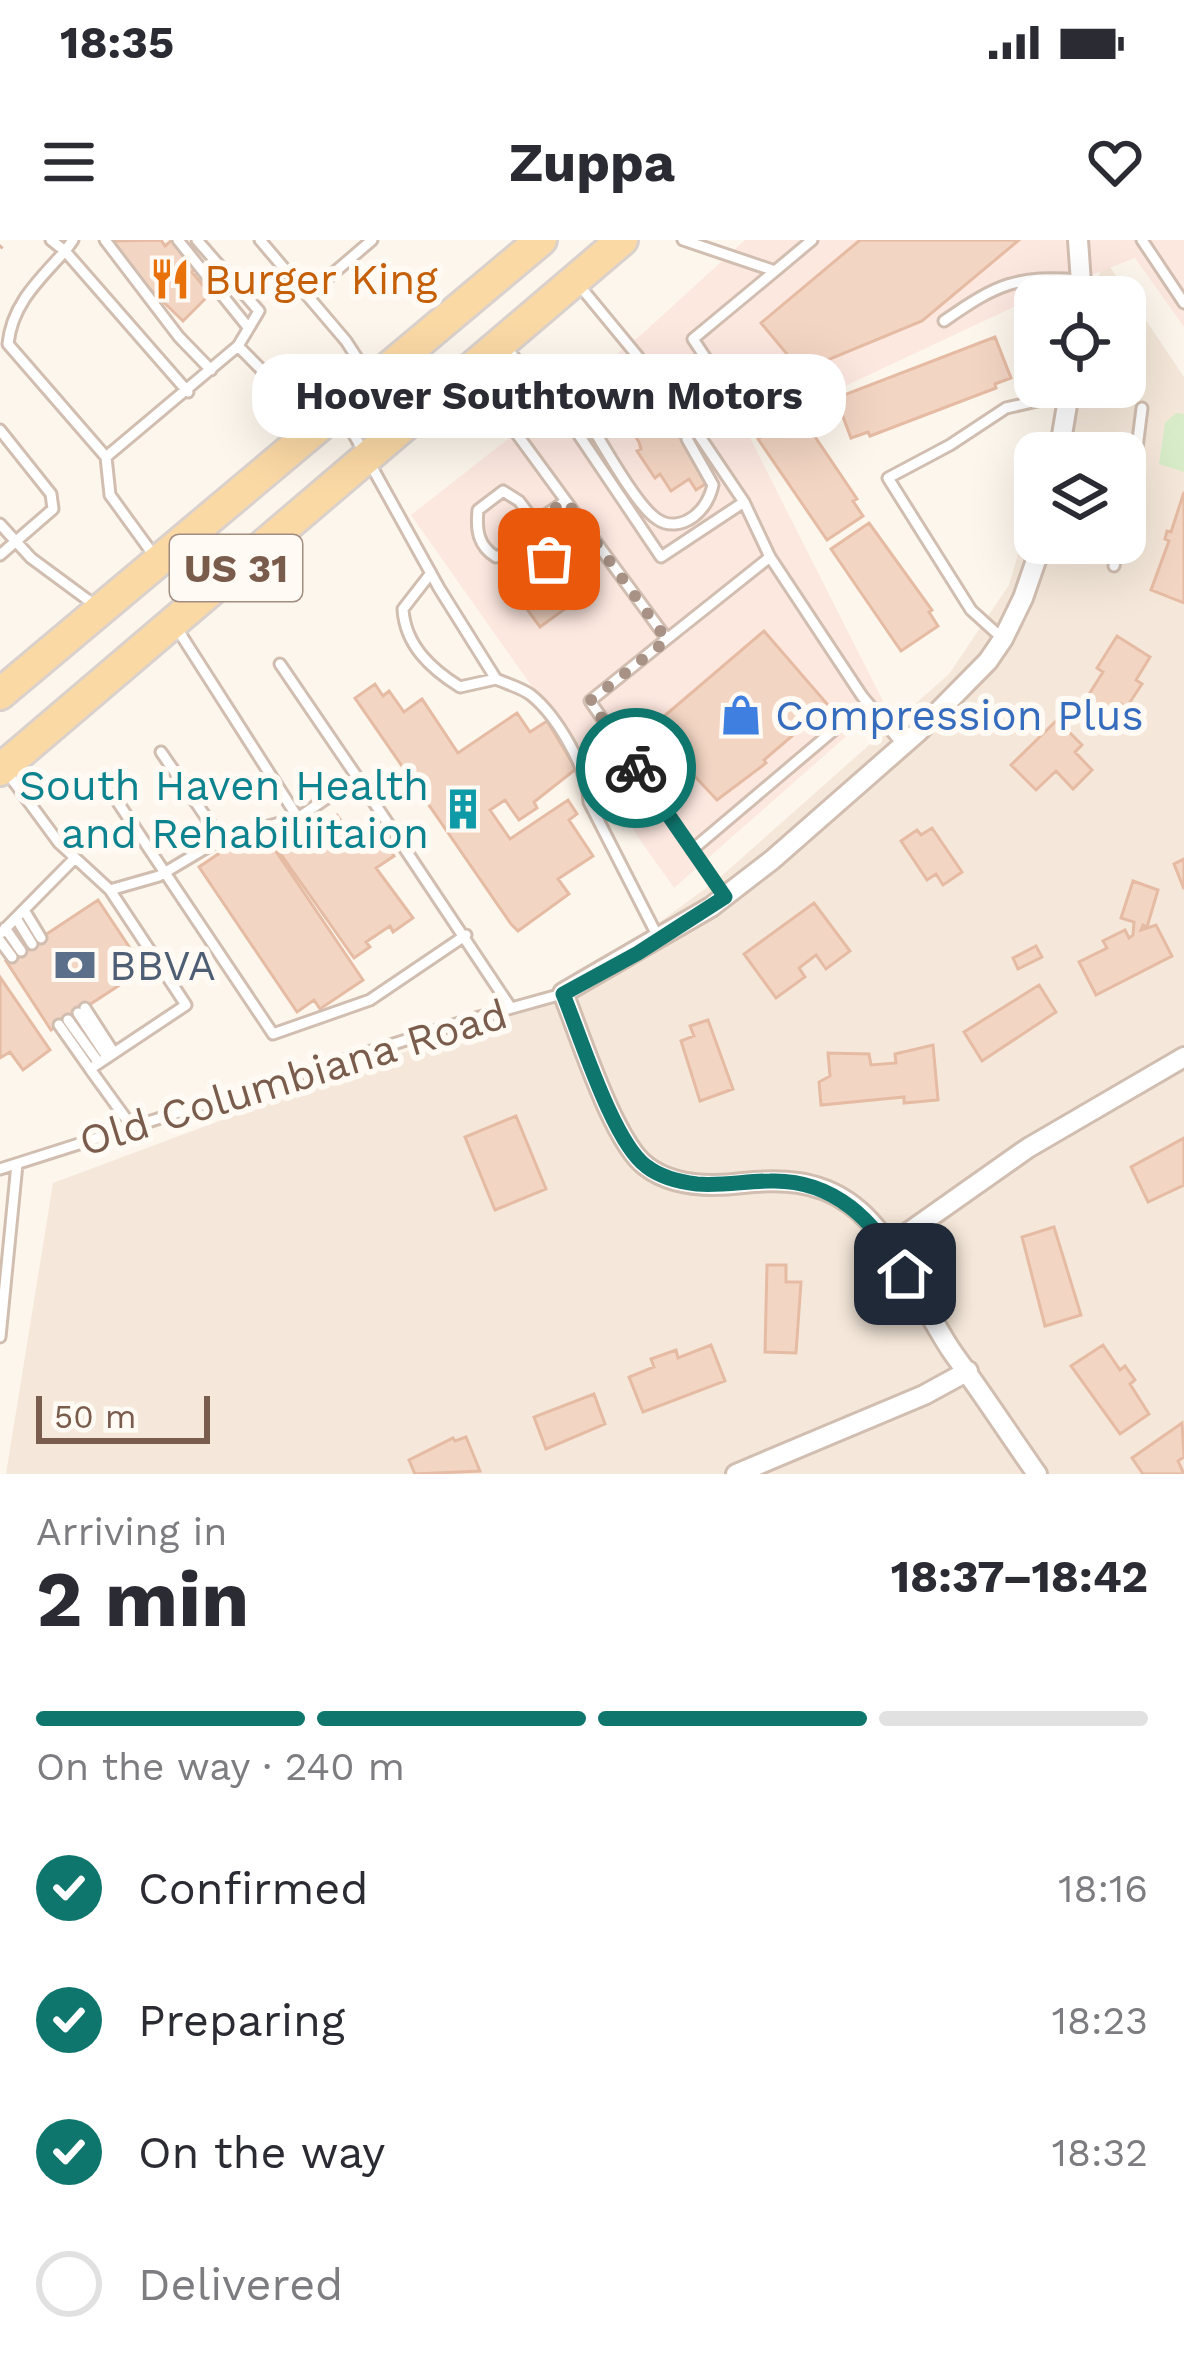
<!DOCTYPE html>
<meta charset="utf-8">
<style>
:root{--surface:#fff;--page:#f7f7f7;--text:#2b2b33;--muted:#7c7c81;--line:#e1e1e2;--accent:#0f766e}
body{margin:0;font-family:"Work Sans",sans-serif;background:var(--page);color:var(--text);height:100vh;display:flex;flex-direction:column;font-size:45px;white-space:nowrap}
*{box-sizing:border-box;margin:0}
p{font-size:39px;color:var(--muted)}
.icon{flex:none;width:66px;height:66px;fill:none;stroke:currentColor;stroke-width:2;stroke-linecap:round;stroke-linejoin:round}
.map{position:relative;height:1234px;overflow:hidden}
.details{display:flex;flex-direction:column;background:var(--surface);flex:1}
.details>*{flex:none}
.buttons{position:absolute;left:1014px;top:36px;display:grid;gap:24px}
.buttons a{display:grid;place-items:center;width:132px;height:132px;border-radius:24px;background:var(--surface);box-shadow:0 12px 48px #0002;font-size:60px}
.scale{position:absolute;left:36px;bottom:30px;width:174px;box-sizing:border-box;padding-left:12px;border:6px solid #7a5c4d;border-top:0;font-size:33px;line-height:42px;white-space:nowrap;color:#7a5c4d;-webkit-text-stroke:9px #fffaf3;paint-order:stroke}
.pin{position:absolute;display:grid;place-items:center;width:102px;height:102px;color:#fff;margin:-51px;border-radius:24px;box-shadow:0 6px 18px #0006}
.courier{position:absolute;display:grid;place-items:center;width:120px;height:120px;margin:-60px;border:9px solid #0f766e;border-radius:50%;background:#fff;color:#222;box-shadow:0 3px 15px #0007}
.bubble{position:absolute;height:84px;border-radius:36px;background:var(--surface);box-shadow:0 12px 48px #0002;font-size:39px;font-weight:700;line-height:84px;text-align:center}
.headline em{font-style:normal;font-weight:700}
.headline div{display:flex;flex-direction:column-reverse}
.headline{display:flex;align-items:center;justify-content:space-between;height:204px;padding:0 36px}
h1{font-size:78px;font-weight:700;line-height:90px}
.bar{display:grid;grid-template-columns:repeat(4,1fr);gap:18px 12px;align-content:center;height:144px;padding:0 36px}
.bar i{height:15px;border-radius:9px;background:var(--line)}
.bar .active{background:var(--accent)}
.bar p{grid-column:span 4}
ol{padding:0 36px;list-style:none}
li{display:flex;align-items:center;gap:36px;height:132px}
li p{margin-inline-start:auto}
li .icon{padding:12px;border-radius:50%;background:var(--accent);color:#fff;stroke-width:4}
li:last-child{color:var(--muted)}
li i{width:66px;height:66px;border:6px solid var(--line);border-radius:50%}
.status{display:flex;justify-content:space-between;align-items:center;height:84px;padding:0 60px;background:var(--surface);direction:ltr}
.status svg{height:33px;fill:currentColor}
header{display:flex;justify-content:space-between;align-items:center;height:156px;padding:0 36px;background:var(--surface);font-size:54px;font-weight:700}
.map>svg:first-child{display:block}
.residential{fill:#f5e8da}
.commercial{fill:#fde8e0}
.green{fill:#d8ecc9}
.building{fill:#f3d5c3;stroke:#e6bba3;stroke-width:3}
.lines{fill:none;stroke-linecap:round;stroke-linejoin:round}
.lane-casing{stroke:#d1beb0;stroke-width:15}
.street-casing{stroke:#d1beb0;stroke-width:24}
.primary-casing{stroke:#dad1cd;stroke-width:36}
.path{stroke:#d9b8a5;stroke-width:4.5;stroke-dasharray:3 9;stroke-linecap:butt}
.lane{stroke:#fff;stroke-width:9}
.street{stroke:#fff;stroke-width:18}
.primary{stroke:#fbd9a5;stroke-width:30}
.done{stroke:#a89285;stroke-width:12;stroke-dasharray:0 21.6}
.route{stroke:#0f766e;stroke-width:15}
.labels{text-anchor:middle;stroke-width:12;stroke-linejoin:round;paint-order:stroke}
.shield{fill:#fffaf3;stroke:#a28b7f;stroke-width:3}
.shield-label{font-size:39px;font-weight:bold;fill:#7a5c4d}
.food-label{font-size:42px;fill:#c56008;stroke:#fffaf3;text-anchor:start}
.shop-label{font-size:42px;fill:#366cbe;stroke:#fffaf3;text-anchor:start}
.culture-label{font-size:42px;fill:#0d838f;stroke:#fffaf3;text-anchor:end}
.service-label{font-size:42px;fill:#4e5e75;stroke:#fffaf3;text-anchor:start}
.street-label{font-size:42px;fill:#7a5c4d;stroke:#fffaf3}
</style>
<div class="status"><b>18:35</b><svg viewBox="0 0 49 12"><path d="M0 12V9h3v3zM5 12V6h3v6zM10 12V3h3v9zM15 12V0h3v12zM26 1h20v11H26zM47 4h2v5h-2z"/></svg></div>
<header><svg class="icon" aria-label="menu" viewBox="0 0 24 24"><path d="M4 6h16M4 12h16M4 18h16"/></svg>Zuppa<svg class="icon" aria-label="heart" viewBox="0 0 24 24"><path d="M12 20l-8-8c-3-5 5-10 8-4 3-6 11-1 8 4z"/></svg></header>
<div class="map">
<svg width="1184" height="1234" viewBox="0 0 1184 1234">
<rect width="100%" height="100%" fill="#fdf6ec"/>
<path class="residential" d="M1104 18 1184 137V1234H6L53 943 563 753 717 640 949 434 1009 345 1035 257V303H1125V213H1048L1067 147H1125V57H1093Z"/>
<path class="commercial" d="M745 0H1184V87L1135 18 1035 57 747 192 884 463 674 648 411 275 641 95Z"/>
<path class="green" d="M1176 173 1184 174V232L1159 224 1165 183Z"/>
<path class="building" d="M161 0 165 6 172 0 196 28 192 32 210 54 183 81 147 46 112 1Z
M860 0H1019L922 81 801 131 761 83Z
M995 97 1011 138 995 144 996 148 870 196 868 192 851 198 836 158Z
M663 170 684 190 710 241 696 250 689 239 671 251 660 234 655 238 637 211 641 209 639 202 632 191Z
M794 174 803 187 807 185 857 259 853 261 863 276 827 300 758 199Z
M1184 252V363L1151 350 1169 301 1165 299 1167 291 1171 292Z
M869 283 932 370 929 372 938 386 901 411 831 309Z
M550 340 569 366 540 387 521 361Z
M764 391 828 465 764 520 766 523 717 560 673 513 677 510 655 484Z
M1117 396 1150 417 1136 440 1142 444 1126 468 1121 464 1113 476 1086 459 1103 432 1097 428Z
M375 444 383 456 389 451 404 472 422 459 458 513 517 473 530 492 547 481 576 529 534 562 537 568 519 580 505 560 490 570 510 599 568 560 577 574 569 580 593 616 558 639 569 654 518 691 511 684 355 458Z
M1057 480 1082 505 1075 512 1092 530 1073 549 1056 531 1036 550 1011 525Z
M337 575 362 611 381 597 394 616 376 628 413 678 393 692 390 686 366 702 370 707 354 718 280 613 293 605 291 601 320 580 323 585Z
M932 588 962 632 943 645 936 634 927 640 901 601 917 590 921 595Z
M236 602 262 610 271 604 363 740 320 769 314 760 297 772 199 627Z
M1184 619V649L1174 624Z
M1133 641 1158 650 1147 687 1143 685 1141 690 1156 685 1172 716 1096 755 1079 722 1107 708 1103 701 1125 690 1129 698 1133 695 1134 682 1121 678Z
M98 660 144 729 51 790 6 721Z
M814 663 850 711 826 729 816 715 799 728 805 737 776 758 744 714Z
M1036 706 1042 717 1018 729 1013 718Z
M0 737 50 810 23 830 10 812 0 818Z
M1039 745 1056 772 982 821 964 792Z
M708 780 733 849 700 861 681 801 694 796 690 786Z
M933 805 938 860 904 863V857L821 865 819 842 830 836 828 813 869 814 871 825 896 823 895 814Z
M516 876 546 949 495 970 465 897Z
M1184 898V945L1148 962 1131 927Z
M1054 987 1081 1075 1045 1086 1022 997Z
M767 1025H786V1042H801L796 1113 765 1112Z
M711 1105 725 1141 643 1172 629 1137 654 1127 651 1119 676 1110 678 1118Z
M1103 1105 1120 1130 1125 1126 1135 1140 1130 1144 1149 1174 1120 1194 1071 1126Z
M594 1154 605 1184 546 1209 534 1177Z
M1182 1183 1184 1217 1178 1221 1184 1234H1143L1132 1218Z
M466 1197 480 1231 415 1234 409 1220 453 1198 455 1201Z"/>
<g class="lines">
<g class="lane-casing">
<path id="lane" d="M51 0 65 11 73 0
M105 0 179 97 211 130
M178 0 247 86
M197 0 259 71 238 106 315 184
M260 0 346 101 370 138
M683 0 775 31 693 99 717 135 746 124
M1142 0 1184 63
M775 31 812 0
M579 45 682 170 744 262 770 317 862 456 903 505
M308 55 372 0
M944 81C997 44 1016 35 1081 40
M505 107 566 176 661 317 744 262
M637 127 682 192
M473 134 667 399 590 461 725 657
M580 167C596 192 635 265 657 279 668 287 682 285 693 277 704 269 710 258 713 245L687 199
M342 173 439 348 496 439 460 447C431 429 405 405 403 369L431 333
M566 176 643 123
M0 190 51 254 53 269 0 315
M106 217 238 106
M1125 230 1134 232 1125 275
M1134 232 1142 168
M535 282 519 261 503 251 478 270C476 290 478 306 496 317L542 295
M0 284 31 318 96 366
M155 317 110 255 106 217 8 104C12 64 39 40 65 11L188 152
M549 318 535 282 566 261
M1114 326 1119 303
M667 399 770 317
M1003 399 971 370 888 238 950 205 1006 168 1068 154
M280 424 357 537 298 578
M496 439C507 444 522 448 531 455 557 476 588 529 589 562L659 699
M161 512 221 599
M6 531 59 603 110 650 159 636 221 599 298 578 176 387
M357 537 511 768
M113 555 273 794 370 760 466 695
M692 610 867 462
M110 650 186 765 90 829 132 887
M24 670 41 698
M16 678 32 704
M5 688 21 711
M0 694 75 618
M0 701 12 717
M85 768 114 813
M78 773 107 817
M68 780 99 823
M59 785 90 829
M0 929 472 779 562 754
M0 1097 17 924"/>
</g>
<g class="street-casing">
<path id="street" d="M1078 0 1082 57
M1059 213 1070 147
M889 1006 1028 908 1184 817
M736 1234 924 1155 968 1131
M1037 1234C1009 1194 982 1153 953 1113 922 1068 894 994 849 963 817 940 780 939 743 943 711 947 673 947 646 926 613 901 580 795 563 753L711 667 772 620 918 492 988 421 1003 399 1023 358 1042 303"/>
</g>
<g class="primary-casing">
<path id="primary" d="M0 454 541 0
M0 530 622 0"/>
</g>
<path class="path" d="M0 8 7 0"/>
<use href="#lane" class="lane"/>
<use href="#street" class="street"/>
<use href="#primary" class="primary"/>
</g>
<g class="lines">
<path class="done" d="M549 319 535 282 566 261 667 400 590 461 636 528"/>
<path class="route" d="M636 528 725 657 638 713 563 754C580 795 613 902 646 926 660 937 680 942 697 944 722 946 746 941 770 941 835 939 875 982 905 1034"/>
</g>
<defs>
<g id="restaurant-bare" transform="scale(3.24)"><path d="M-5-6h1v4h1v-4h1v4h1v-4h1v5L-1.5 .5V6h-2V.5L-5-1ZM5-6V6H3V1.5H1.5Q1.5-4 5-6Z" fill="#e8710a" stroke="#fffaf3" stroke-width="2.5" paint-order="stroke"/></g>
<g id="shop-bare" transform="scale(3.24)"><path d="M-5-2.5h2.3a2.7 3.5 0 0 1 5.4 0H5L5.5 6h-11ZM-1.5-2.5h3a1.5 2.3 0 0 0-3 0Z" fill="#3f7fe0" stroke="#fffaf3" stroke-width="2.5" paint-order="stroke"/></g>
<g id="building-bare" transform="scale(3.24)"><path d="M-4-6H4V6H1V3H-1V6H-4ZM-2.5-4.3h1.7v1.8h-1.7ZM.8-4.3h1.7v1.8H.8ZM-2.5-1h1.7V.8h-1.7ZM.8-1h1.7V.8H.8Z" fill="#0f9aa8" stroke="#fffaf3" stroke-width="2.5" paint-order="stroke"/></g>
<g id="bank-bare" transform="scale(3.24)"><path d="M-6-4H6V4H-6ZM0-2.3a2.3 2.3 0 1 0 0 4.6a2.3 2.3 0 1 0 0-4.6Z" fill="#5c6f8a" stroke="#fffaf3" stroke-width="2.5" paint-order="stroke"/></g>
</defs>
<g fill-rule="evenodd">
<use href="#restaurant-bare" x="170" y="39"/>
<use href="#shop-bare" x="741" y="475"/>
<use href="#building-bare" x="463" y="569"/>
<use href="#bank-bare" x="75" y="725"/>
</g>
<g class="labels">
<rect class="shield" x="170" y="295" width="132" height="66" rx="9"/>
<g class="shield-label">
<text x="236" y="342">US 31</text>
</g>
<g class="food-label">
<text x="204" y="54">Burger King</text>
</g>
<g class="shop-label">
<text x="775" y="490">Compression Plus</text>
</g>
<g class="culture-label">
<text x="429" y="560">South Haven Health<tspan x="429" dy="48">and Rehabiliitaion</tspan></text>
</g>
<g class="service-label">
<text x="109" y="740">BBVA</text>
</g>
<g class="street-label">
<text transform="translate(293 837) rotate(-17)" y="15">Old Columbiana Road</text>
</g>
</g>
</svg>
<div class="buttons">
<a><svg class="icon" aria-label="locate" viewBox="0 0 24 24"><circle cx="12" cy="12" r="6"/><path d="M12 2v4M12 18v4M2 12h4M18 12h4"/></svg></a>
<a><svg class="icon" aria-label="layers" viewBox="0 0 24 24"><path d="M12 4l9 5-9 5-9-5zM3 14l9 5 9-5"/></svg></a>
</div>
<div class="scale">50 m</div>
<div class="pin" style="left:549px;top:319px;background:#ea580c"><svg class="icon" aria-label="bag" viewBox="0 0 24 24"><path d="M5 8h14l-1 12H6zM9 8a3 3 0 0 1 6 0"/></svg></div>
<div class="pin" style="left:905px;top:1034px;background:#1f2937"><svg class="icon" aria-label="home" viewBox="0 0 24 24"><path d="M3 11l9-7 9 7M6 9v11h12V9"/></svg></div>
<div class="courier" style="left:636px;top:528px"><svg class="icon" aria-label="bike" viewBox="0 0 24 24"><circle cx="6" cy="16" r="4"/><circle cx="18" cy="16" r="4"/><path d="M6 16l4-8h5l3 8M10 8l3 8H6M13 5h3"/></svg></div>
<div class="bubble" style="left:252px;top:114px;width:594px">Hoover Southtown Motors</div>
</div>
<section class="details">
<div class="headline"><div><h1>2 min</h1><p>Arriving in</p></div><em>18:37–18:42</em></div>
<div class="bar"><i class="active"></i><i class="active"></i><i class="active"></i><i></i><p>On the way · 240 m</p></div>
<ol>
<li><svg class="icon" aria-label="check" viewBox="0 0 24 24"><path d="M5 12l5 5 9-10"/></svg>Confirmed<p>18:16</p></li>
<li><svg class="icon" aria-label="check" viewBox="0 0 24 24"><path d="M5 12l5 5 9-10"/></svg>Preparing<p>18:23</p></li>
<li><svg class="icon" aria-label="check" viewBox="0 0 24 24"><path d="M5 12l5 5 9-10"/></svg>On the way<p>18:32</p></li>
<li><i></i>Delivered</li>
</ol>
</section>
